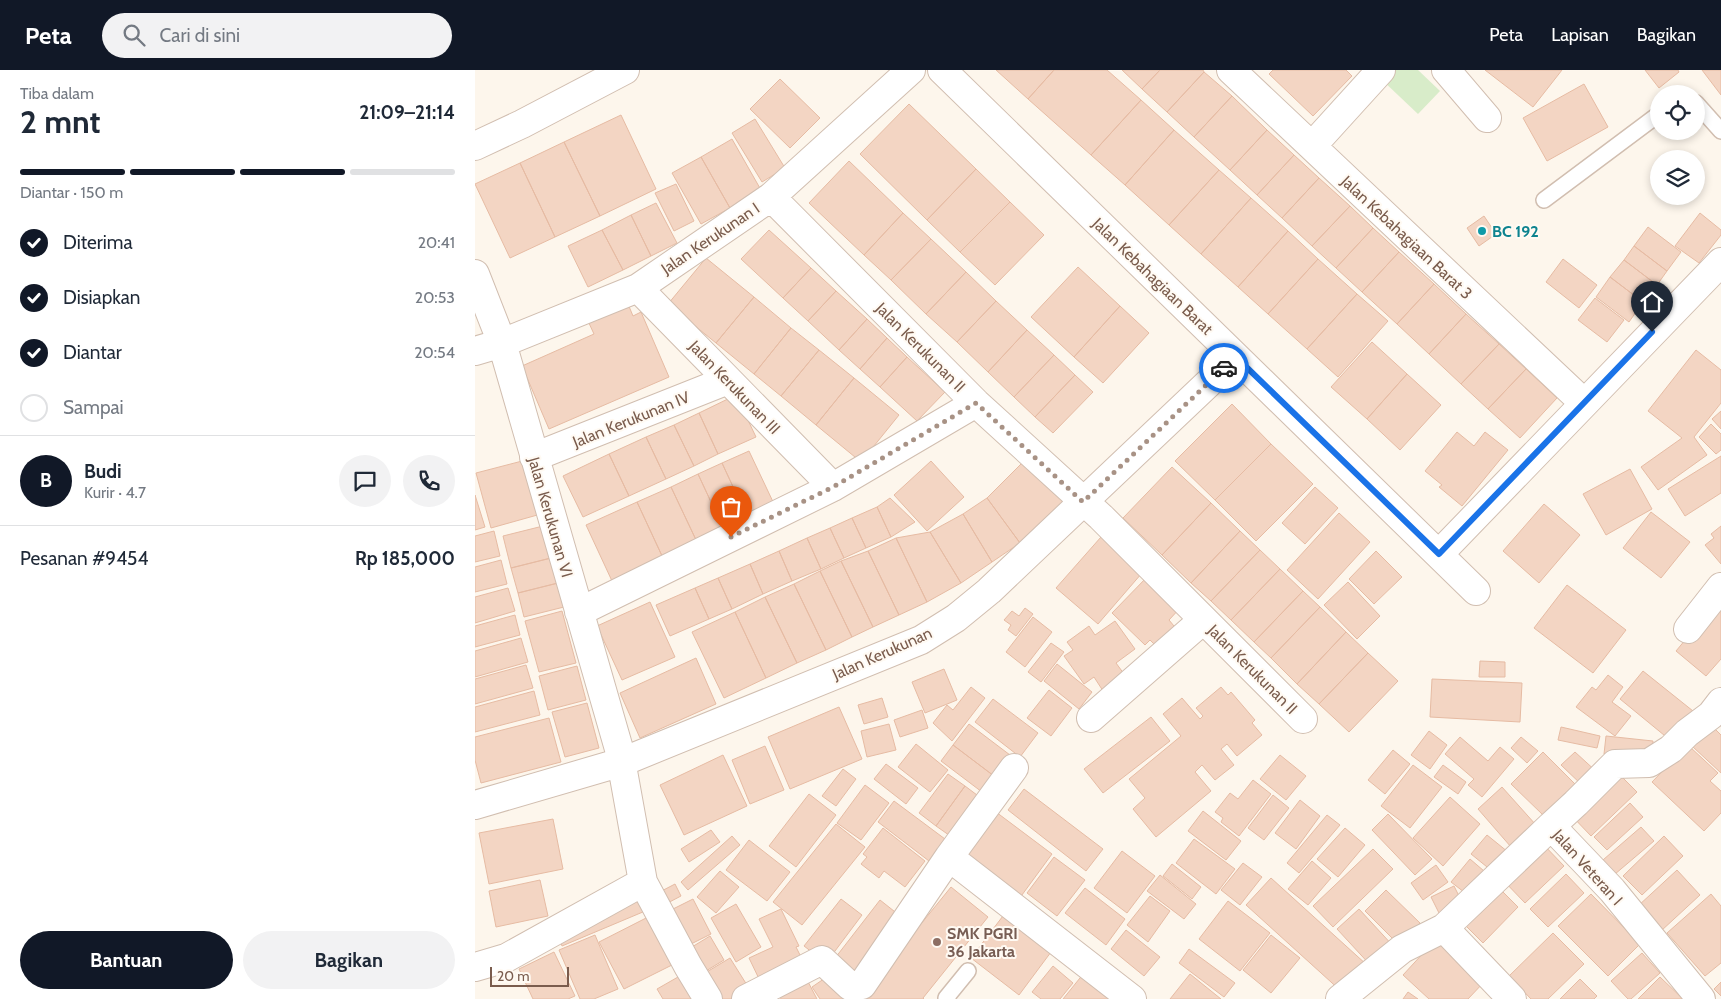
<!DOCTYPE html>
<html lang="id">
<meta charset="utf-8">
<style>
:root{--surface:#fff;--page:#f2f2f3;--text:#1f2937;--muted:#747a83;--line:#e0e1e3;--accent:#111827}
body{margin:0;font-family:Cabin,sans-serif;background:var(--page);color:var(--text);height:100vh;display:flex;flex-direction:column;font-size:19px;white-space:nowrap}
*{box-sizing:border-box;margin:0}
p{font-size:16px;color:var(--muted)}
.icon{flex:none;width:28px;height:28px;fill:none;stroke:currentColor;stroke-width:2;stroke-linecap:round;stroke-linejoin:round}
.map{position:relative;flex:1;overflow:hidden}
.details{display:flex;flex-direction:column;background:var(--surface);width:475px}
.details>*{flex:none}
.controls{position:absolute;left:1175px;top:15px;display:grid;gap:10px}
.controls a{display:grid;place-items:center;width:55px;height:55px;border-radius:50%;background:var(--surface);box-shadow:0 2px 8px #0003;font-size:25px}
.scale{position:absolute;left:15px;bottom:12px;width:79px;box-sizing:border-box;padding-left:5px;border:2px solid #7a5c4d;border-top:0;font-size:14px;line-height:18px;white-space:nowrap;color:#7a5c4d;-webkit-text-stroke:4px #fffaf3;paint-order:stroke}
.pin{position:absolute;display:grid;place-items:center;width:42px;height:42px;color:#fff;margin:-51px -21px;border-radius:50% 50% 50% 0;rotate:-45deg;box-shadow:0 0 5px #0007}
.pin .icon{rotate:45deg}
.courier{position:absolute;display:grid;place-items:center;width:50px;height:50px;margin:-25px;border:4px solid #1a73e8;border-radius:50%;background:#fff;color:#222;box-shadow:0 1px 6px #0007}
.summary em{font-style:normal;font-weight:800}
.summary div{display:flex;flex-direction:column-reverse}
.summary{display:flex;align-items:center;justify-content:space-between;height:85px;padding:0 20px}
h1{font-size:32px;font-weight:800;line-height:38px}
.bar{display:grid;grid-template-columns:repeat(4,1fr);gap:8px 5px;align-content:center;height:60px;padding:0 20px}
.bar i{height:6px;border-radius:4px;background:var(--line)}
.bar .current{background:var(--accent)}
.bar p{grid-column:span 4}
.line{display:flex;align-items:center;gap:12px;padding:0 20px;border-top:1px solid var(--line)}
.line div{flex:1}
.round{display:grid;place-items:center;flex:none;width:52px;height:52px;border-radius:26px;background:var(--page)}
ol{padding:0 20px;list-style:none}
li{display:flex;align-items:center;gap:15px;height:55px}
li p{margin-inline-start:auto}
li .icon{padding:5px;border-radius:50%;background:var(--accent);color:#fff;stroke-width:4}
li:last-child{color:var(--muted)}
li i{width:28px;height:28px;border:2px solid var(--line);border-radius:50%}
.primary-button{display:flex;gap:10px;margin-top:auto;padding:10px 20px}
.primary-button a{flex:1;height:58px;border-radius:30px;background:var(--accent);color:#fff;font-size:20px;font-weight:800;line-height:58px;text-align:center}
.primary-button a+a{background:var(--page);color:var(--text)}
header{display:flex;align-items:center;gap:30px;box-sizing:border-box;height:70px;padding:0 25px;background:var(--accent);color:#fff}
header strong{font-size:24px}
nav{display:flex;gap:28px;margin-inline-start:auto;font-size:18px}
.search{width:350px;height:45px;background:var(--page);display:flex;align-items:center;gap:12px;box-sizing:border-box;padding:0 18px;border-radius:28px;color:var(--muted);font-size:19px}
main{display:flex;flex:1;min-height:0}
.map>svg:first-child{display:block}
.green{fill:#d8ecc9}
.building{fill:#f3d5c3;stroke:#e6bba3}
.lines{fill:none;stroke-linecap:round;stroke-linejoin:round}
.service-casing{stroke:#d1beb0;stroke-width:18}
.minor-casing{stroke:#d1beb0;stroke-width:30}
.tertiary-casing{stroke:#d1beb0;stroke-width:30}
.service{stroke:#fff;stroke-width:15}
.minor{stroke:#fff;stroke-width:28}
.tertiary{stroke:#fff;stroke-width:28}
.done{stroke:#a89285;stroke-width:5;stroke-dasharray:0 9}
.route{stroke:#1a73e8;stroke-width:6}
.culture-dot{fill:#0f9aa8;stroke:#fffaf3;stroke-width:2}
.education-dot{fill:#8d6e63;stroke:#fffaf3;stroke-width:2}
.labels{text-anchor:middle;stroke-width:4;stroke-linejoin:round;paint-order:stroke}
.culture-label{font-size:16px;font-weight:bold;fill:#0d838f;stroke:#fffaf3;text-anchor:start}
.street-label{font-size:16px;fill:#7a5c4d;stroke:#fffaf3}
.education-label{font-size:16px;font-weight:bold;fill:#785e54;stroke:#fffaf3;text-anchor:start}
</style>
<header>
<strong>Peta</strong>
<div class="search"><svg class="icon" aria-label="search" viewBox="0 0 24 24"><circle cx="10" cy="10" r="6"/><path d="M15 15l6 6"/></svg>Cari di sini</div>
<nav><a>Peta</a><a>Lapisan</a><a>Bagikan</a></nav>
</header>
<main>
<section class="details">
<div class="summary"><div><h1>2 mnt</h1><p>Tiba dalam</p></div><em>21:09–21:14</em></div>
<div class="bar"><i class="current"></i><i class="current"></i><i class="current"></i><i></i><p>Diantar · 150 m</p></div>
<ol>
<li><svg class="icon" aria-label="check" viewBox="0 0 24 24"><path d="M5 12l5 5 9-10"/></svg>Diterima<p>20:41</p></li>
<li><svg class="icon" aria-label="check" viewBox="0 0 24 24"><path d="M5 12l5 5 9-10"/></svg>Disiapkan<p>20:53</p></li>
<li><svg class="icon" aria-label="check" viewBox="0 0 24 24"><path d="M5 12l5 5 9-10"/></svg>Diantar<p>20:54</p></li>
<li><i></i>Sampai</li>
</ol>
<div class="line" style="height:90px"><b class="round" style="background:var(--accent);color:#fff">B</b><div><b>Budi</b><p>Kurir · 4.7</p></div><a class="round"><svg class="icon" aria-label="chat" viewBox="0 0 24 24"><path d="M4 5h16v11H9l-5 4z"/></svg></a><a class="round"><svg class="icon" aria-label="phone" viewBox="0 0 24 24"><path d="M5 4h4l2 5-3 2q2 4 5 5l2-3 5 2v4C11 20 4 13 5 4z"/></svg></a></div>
<div class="line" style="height:65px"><div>Pesanan #9454</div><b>Rp 185,000</b></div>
<div class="primary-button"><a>Bantuan</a><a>Bagikan</a></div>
</section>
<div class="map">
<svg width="1246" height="929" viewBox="0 0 1246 929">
<rect width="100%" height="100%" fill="#fdf6ec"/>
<path class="green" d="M913 0H943L965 21 943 44 905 8Z"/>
<path class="building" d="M521 0H579L553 29Z
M579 0H632L666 30 616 85 553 29Z
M647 0H685L667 19Z
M685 0H728L729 2 692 42 667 19Z
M798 0H871L877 6 838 46 794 4Z
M1010 0H1087L1058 37Z
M1170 0H1203L1204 2 1184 18Z
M1227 0H1246V25Z
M729 2 757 26 719 67 692 42Z
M305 9 345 48 315 78 275 39Z
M1109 14 1133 57 1072 91 1048 48Z
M757 26 792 60 755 100 719 67Z
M666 30 699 60 650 115 616 85Z
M434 34 501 99 452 150 385 84Z
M146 45 181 119 125 146 89 72Z
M280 49 310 98 287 112 257 63Z
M699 60 744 100 694 155 650 115Z
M792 60 819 85 782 125 755 100Z
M257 69 286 120 255 138 226 87Z
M89 72 125 146 80 167 45 93Z
M819 85 844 108 807 148 782 125Z
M226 87 255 138 226 154 197 103Z
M374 91 428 143 389 185 334 133Z
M45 93 80 167 35 188 0 114Z
M501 99 535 132 485 182 452 150Z
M744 100 776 128 726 184 694 155Z
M844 108 875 136 837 176 807 148Z
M201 114 219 151 199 161 180 123Z
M776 128 813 161 763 217 726 184Z
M535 132 569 165 520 215 485 182Z
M181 133 202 173 176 186 156 145Z
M875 136 898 158 861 198 837 176Z
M428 143 456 169 416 210 389 185Z
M1225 143 1246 160V165L1224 193 1200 176Z
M156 145 176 186 148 200 127 160Z
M1009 146 1021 164 1004 176 992 158Z
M1173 157 1206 182 1192 201 1159 176Z
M898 158 924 182 887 222 861 198Z
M127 160 148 200 113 217 93 176Z
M294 160 336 198 308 228 266 189Z
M813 161 843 189 793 244 763 217Z
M456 169 491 202 451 244 416 210Z
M1159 176 1192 201 1182 215 1149 190Z
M924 182 959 214 922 254 887 222Z
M231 188 279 227 241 273 193 234Z
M843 189 882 224 832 279 793 244Z
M1088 189 1122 215 1104 238 1071 212Z
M1149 190 1182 215 1168 232 1135 207Z
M603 197 645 236 599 287 556 247Z
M336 198 361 221 333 251 308 228Z
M491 202 521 231 482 272 451 244Z
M1135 207 1168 232 1154 252 1121 227Z
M959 214 991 244 954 284 922 254Z
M361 221 392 249 364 280 333 251Z
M882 224 913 251 863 307 832 279Z
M279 227 316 258 279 304 241 273Z
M1120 228 1149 250 1132 272 1103 250Z
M521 231 552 260 513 302 482 272Z
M153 234 158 246 166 242 194 307 74 359 47 296 119 264 113 251Z
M645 236 674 263 628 313 599 287Z
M991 244 1024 274 986 314 954 284Z
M392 249 412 268 385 299 364 280Z
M316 258 344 280 306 326 279 304Z
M552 260 579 285 539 327 513 302Z
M412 268 432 287 405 317 385 299Z
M897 272 932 304 892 349 856 317Z
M1024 274 1051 299 1013 339 986 314Z
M344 280 379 308 341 355 306 326Z
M1221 280 1246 300V333L1219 367 1232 385 1183 420 1166 397 1207 368 1173 341Z
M579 285 600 305 560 347 539 327Z
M432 287 470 322 442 351 405 317Z
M1051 299 1082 328 1045 368 1013 339Z
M932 304 966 335 925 380 892 349Z
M600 305 618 322 578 363 560 347Z
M379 308 424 345 386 392 341 355Z
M261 325 281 367 243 384 224 343Z
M757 334 796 374 740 430 700 391Z
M1246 341V359L1237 349Z
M224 343 243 384 219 396 199 355Z
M1236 354 1246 364V380L1241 384 1224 367Z
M199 355 219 396 191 409 171 367Z
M982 362 999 376 1010 362 1033 380 987 436 964 417 967 415 950 401Z
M171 367 191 409 154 426 134 384Z
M796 374 838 414 781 471 740 430Z
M274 381 300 436 273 449 247 393Z
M134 384 154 426 108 447 88 406Z
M1246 386V423L1210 446 1193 419Z
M51 390 66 444 16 458 1 403Z
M456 391 489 427 452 461 419 425Z
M548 392 594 431 545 473 512 428Z
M247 393 273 449 249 460 223 404Z
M697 397 736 433 687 485 648 448Z
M1155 399 1177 439 1131 465 1108 424Z
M223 404 249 460 222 472 196 417Z
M196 417 222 472 188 488 162 432Z
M840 417 863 438 830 474 807 453Z
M0 425 10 457 0 460Z
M415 428 440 452 416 467 402 437Z
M512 428 545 473 517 492 488 444Z
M162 432 188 488 137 511 111 455Z
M736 433 765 461 716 513 687 485Z
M1069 434 1105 465 1064 513 1028 481Z
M402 437 416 467 391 478 377 448Z
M1176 442 1215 472 1186 508 1148 478Z
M864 443 895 472 843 529 812 500Z
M488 444 517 492 486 513 455 462Z
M377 448 391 478 369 488 355 458Z
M68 456 76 488 36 498 28 466Z
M1246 456V494L1230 475 1239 468 1236 464Z
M355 458 369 488 346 499 332 468Z
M19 461 25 486 0 492V466Z
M765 461 785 480 736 531 716 513Z
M455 462 486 513 452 532 421 468Z
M626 467 667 503 623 554 581 518Z
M332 468 346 499 317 511 304 481Z
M421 468 452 532 424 545 393 481Z
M785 480 805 499 756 550 736 531Z
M304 481 317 511 288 524 275 494Z
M393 481 424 545 398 557 366 491Z
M901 481 927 507 899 534 874 509Z
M76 488 83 513 43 523 36 498Z
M26 490 32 514 0 522V497Z
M366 491 398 557 377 567 345 501Z
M275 494 288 524 257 539 243 508Z
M805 499 828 521 779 572 756 550Z
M345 501 377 567 351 580 319 514Z
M673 506 706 537 694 550 699 556 680 575 675 570 670 575 637 543Z
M243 508 257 539 234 549 220 518Z
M873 512 905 546 882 569 849 535Z
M83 513 89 537 49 547 43 523Z
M319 514 351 580 322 593 290 527Z
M1092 515 1151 560 1118 603 1059 558Z
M33 518 40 541 0 553V527Z
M220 518 234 549 195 566 181 535Z
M828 521 845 537 796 588 779 572Z
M290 527 322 593 291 608 260 542Z
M1246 527V589L1231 606 1201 581Z
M175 532 200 587 147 610 122 556Z
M845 537 871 562 822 614 796 588Z
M550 538 558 544 541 566 533 560 536 555 529 550 537 541 544 546Z
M87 541 101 593 64 602 50 551Z
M260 542 291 608 249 628 217 562Z
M40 545 45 565 0 577V556Z
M558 547 577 562 550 597 531 582Z
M640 551 660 579 641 593 652 608 630 624 619 607 609 614 589 586 598 580 592 572 614 556 620 565Z
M871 562 893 583 844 634 822 614Z
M46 568 53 592 0 607V581Z
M576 573 589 582 566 612 553 602Z
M893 583 923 611 874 662 844 634Z
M221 588 241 634 165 668 145 623Z
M1005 591 1030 592V607H1004Z
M582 594 617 622 604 639 569 611Z
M51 595 58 618 0 634V609Z
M102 596 111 630 73 640 64 606Z
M469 599 482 630 450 643 437 612Z
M1168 601 1218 641 1195 670 1145 629Z
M1133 605 1148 617 1137 632 1156 646 1140 666 1101 637 1117 617 1121 620Z
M957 609 1047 613 1045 652 955 647Z
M496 617 510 628 477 671 458 653 472 635 478 640Z
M746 617 753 625 756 622 780 650 777 653 787 665 762 686 752 674 746 679 759 695 740 710 727 695 720 702 736 721 681 767 658 739 670 728 654 709 706 666 688 644 707 628 725 649 728 646 721 638Z
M574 620 597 638 576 666 552 648Z
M59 621 65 645 0 662V637Z
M407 628 413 647 389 654 383 635Z
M518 629 563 663 545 687 500 652Z
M112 633 124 678 90 687 77 642Z
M364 637 387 689 315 719 293 667Z
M447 640 453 658 425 667 419 650Z
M676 647 695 671 628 723 609 699Z
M74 648 86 692 6 713 0 690V667Z
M414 654 421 680 392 687 386 661Z
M494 654 535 685 519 706 478 675Z
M1237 656 1246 665V703L1218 677Z
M1086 657 1125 666 1122 678 1083 670Z
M954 661 972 675 955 699 936 685Z
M1131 666 1178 671 1177 688 1129 684Z
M985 667 1013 691 1025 677 1039 689 1007 727 993 715 999 709 970 684Z
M1046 667 1063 681 1052 693 1036 678Z
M441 674 473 700 455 722 423 697Z
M478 675 519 706 507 722 466 691Z
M290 676 309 720 275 734 257 690Z
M1214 676 1243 703 1235 711 1246 721V743L1229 761 1177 712 1206 682Z
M918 680 935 694 910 724 893 710Z
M1068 682 1100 714 1068 745 1036 714Z
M1100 682 1123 703 1109 717 1086 695Z
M248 685 272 736 209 765 185 715Z
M805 685 831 706 811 730 785 709Z
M411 694 443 718 431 734 399 709Z
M938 695 967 717 935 758 906 736Z
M968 695 991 712 983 724 959 707Z
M368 699 381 709 361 736 347 726Z
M1141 701 1162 722 1116 766 1095 744Z
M473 704 490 716 461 756 444 743Z
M778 710 796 724 764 766 746 752 748 748 740 742 755 723 763 729Z
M390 715 414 733 386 770 362 753Z
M490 716 510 731 481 770 461 756Z
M1027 717 1061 755 1036 777 1003 739Z
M549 719 628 779 611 801 533 740Z
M334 724 361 745 321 797 294 776Z
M798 725 814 738 789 770 773 758Z
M975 727 1005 754 968 796 938 768Z
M825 730 845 746 821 779 800 763Z
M419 731 470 769 454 791 403 752Z
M1155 733 1168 747 1132 780 1119 767Z
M728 741 766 771 751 790 713 761Z
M521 742 577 784 544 829 487 787Z
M913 744 957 789 940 805 897 760Z
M852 745 865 755 824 803 812 793Z
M78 749 88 799 14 814 4 763Z
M361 754 390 777 327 855 298 832Z
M1166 757 1179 771 1133 810 1121 796Z
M408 758 450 791 430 817 409 801 404 808 386 794 392 787 388 784Z
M870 758 890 775 863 807 842 789Z
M236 760 245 772 214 792 206 779Z
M1012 765 1033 782 1017 801 996 784Z
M257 766 265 775 213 820 206 812Z
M1189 766 1208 786 1167 825 1148 806Z
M719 769 760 799 741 824 701 793Z
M274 770 315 802 292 831 251 800Z
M1066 772 1089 796 1050 833 1027 809Z
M898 779 918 799 858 857 838 836Z
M647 781 680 806 652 843 619 818Z
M579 787 610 810 582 846 552 823Z
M995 789 1016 807 998 829 976 812Z
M837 791 856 808 833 835 813 819Z
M768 793 787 807 765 835 746 820Z
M697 794 726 817 717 829 688 806Z
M961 795 973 812 948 830 936 813Z
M1202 800 1225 825 1186 861 1163 836Z
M245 801 264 817 241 843 222 827Z
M1091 804 1109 823 1073 857 1055 839Z
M685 805 721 834 709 849 672 821Z
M796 808 892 895 867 922 771 835Z
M65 810 73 846 21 857 14 821Z
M200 814 206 826 183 838 177 826Z
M979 816 989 836 966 847 956 827Z
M476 817 513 847 448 928 449 929H385Z
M610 818 650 849 631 875 590 843Z
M1024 818 1043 837 1008 873 989 854Z
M911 820 945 853 924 875 890 841Z
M1116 824 1165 874 1133 906 1083 856Z
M1236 824 1246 836V893L1230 906 1192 863Z
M169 826 175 839 87 876 82 862Z
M675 826 695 841 673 872 652 855Z
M218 829 236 864 212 876 194 841Z
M366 829 387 845 351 893 329 876Z
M405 830 429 849 382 911 357 892Z
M753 831 795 863 765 901 724 869Z
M261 834 286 877 261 892 236 848Z
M534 838 582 874 544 925 496 888Z
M306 839 324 876 321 877 330 895 287 915 274 888 298 877 284 849Z
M884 839 920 878 898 898 862 859Z
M175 846 199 894 149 919 124 872Z
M651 860 685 887 669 906 636 879Z
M1078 863 1109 894 1073 929H1056L1034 906Z
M120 865 143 919 119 929H105L84 880Z
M796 865 825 888 796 923 768 900Z
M235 866 249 890 226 904 212 880Z
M963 867 1010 911 993 929H954L928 905Z
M714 879 760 913 749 927 704 893Z
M79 882 100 926 93 929H58L44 899Z
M1167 883 1185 903 1156 929H1153L1136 911Z
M255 888 277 923 266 929H247L230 903Z
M578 896 598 913 585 929H566L557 922Z
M359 902 377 929H345L337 917Z
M210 903 225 929H188L182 919Z
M609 903 642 929H588Z
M715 904 746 929H695Z
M330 906 342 929H306L302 921Z
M1185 907 1208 929H1163Z
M1105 909 1122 926 1119 929H1085Z
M1246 912V926L1239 919Z
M933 922 943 929H928Z"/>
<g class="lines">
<g class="service-casing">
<path id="service" d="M1221 33 1246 61
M1069 130 1184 44
M473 929 471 928 493 901"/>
</g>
<g class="minor-casing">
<path id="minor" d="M467 0 1001 521
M756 0 1109 333
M971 0 1012 48
M837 76 906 0
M296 127 501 333 626 447 828 649
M0 204 27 273 144 679 168 812 213 896 233 929
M163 218 358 417
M0 281 27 273 163 218 296 127 436 0
M59 387 253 310
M964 484 1246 192
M104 542 358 417 501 333
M1213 559 1246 517
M616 648 728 550
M539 698 474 787 657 929
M0 735 147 692 446 570 481 548 514 521 761 287
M1076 756 1101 733 1140 694 1174 693 1196 679 1212 663 1236 645 1246 632
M969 858 1037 929
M0 897 31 888 168 812
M271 929 347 890 375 916 387 915 474 787
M865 929 927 879 969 858 1076 756 1137 820 1226 929"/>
</g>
<g class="tertiary-casing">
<path id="tertiary" d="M0 76 47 54 150 0"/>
</g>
<use href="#service" class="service"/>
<use href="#minor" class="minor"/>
<use href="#tertiary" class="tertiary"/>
</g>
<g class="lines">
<path class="done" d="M256 467 358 417 501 333 608 432 749 298"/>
<path class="route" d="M749 298 761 287 964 484 1177 262"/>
</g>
<circle class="culture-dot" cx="1007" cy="161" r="5"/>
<circle class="education-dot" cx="462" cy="872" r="5"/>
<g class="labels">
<g class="culture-label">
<text x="1017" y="167">BC 192</text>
</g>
<g class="street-label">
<text transform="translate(932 167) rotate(43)" y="6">Jalan Kebahagiaan Barat 3</text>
<text transform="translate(235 168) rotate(-34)" y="6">Jalan Kerukunan I</text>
<text transform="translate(678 206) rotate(44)" y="6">Jalan Kebahagiaan Barat</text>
<text transform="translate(446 277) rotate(45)" y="6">Jalan Kerukunan II</text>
<text transform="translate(260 317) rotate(46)" y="6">Jalan Kerukunan III</text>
<text transform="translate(156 349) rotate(-22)" y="6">Jalan Kerukunan IV</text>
<text transform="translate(76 447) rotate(74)" y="6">Jalan Kerukunan VI</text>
<text transform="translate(407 583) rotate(-24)" y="6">Jalan Kerukunan</text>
<text transform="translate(778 599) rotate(45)" y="6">Jalan Kerukunan II</text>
<text transform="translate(1113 797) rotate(48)" y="6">Jalan Veteran I</text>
</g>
<g class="education-label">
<text x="472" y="869">SMK PGRI<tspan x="472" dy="18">36 Jakarta</tspan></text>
</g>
</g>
</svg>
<div class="controls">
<a><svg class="icon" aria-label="locate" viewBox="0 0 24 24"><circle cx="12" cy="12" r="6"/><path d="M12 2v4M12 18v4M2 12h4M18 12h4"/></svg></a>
<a><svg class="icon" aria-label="layers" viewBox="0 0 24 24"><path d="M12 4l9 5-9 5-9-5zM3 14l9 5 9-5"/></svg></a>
</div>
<div class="scale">20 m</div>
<div class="pin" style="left:256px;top:467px;background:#ea580c"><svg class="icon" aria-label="bag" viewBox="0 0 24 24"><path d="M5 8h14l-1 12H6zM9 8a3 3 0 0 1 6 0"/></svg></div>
<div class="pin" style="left:1177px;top:262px;background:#1f2937"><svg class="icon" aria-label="home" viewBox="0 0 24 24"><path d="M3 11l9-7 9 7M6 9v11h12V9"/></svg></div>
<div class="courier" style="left:749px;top:298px"><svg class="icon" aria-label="car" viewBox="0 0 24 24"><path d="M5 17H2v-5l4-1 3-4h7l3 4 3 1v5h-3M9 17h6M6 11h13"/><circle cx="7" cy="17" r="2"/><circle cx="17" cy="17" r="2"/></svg></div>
</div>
</main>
